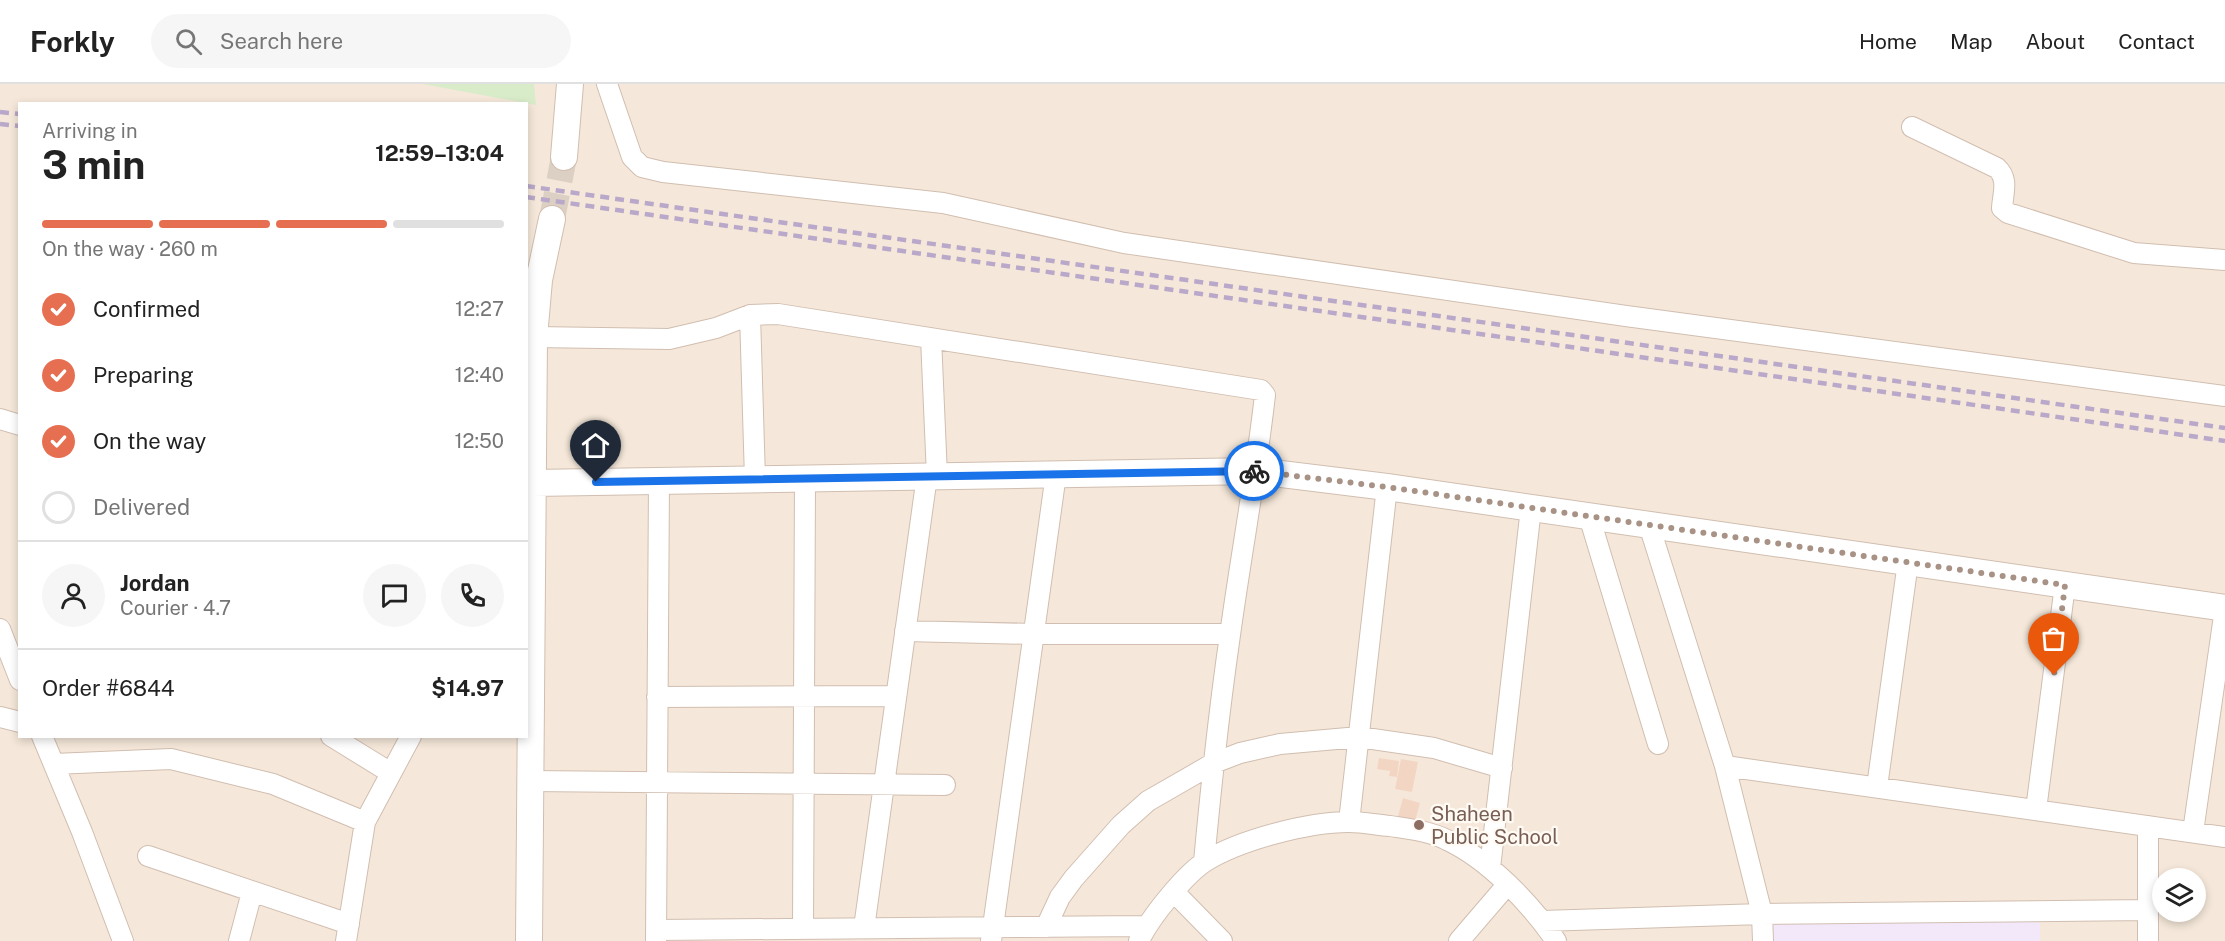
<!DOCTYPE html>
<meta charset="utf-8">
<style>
:root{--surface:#fff;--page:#f6f6f6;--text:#222;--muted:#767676;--line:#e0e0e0;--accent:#e76f51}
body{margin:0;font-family:"Public Sans",sans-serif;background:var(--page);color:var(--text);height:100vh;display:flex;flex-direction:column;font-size:22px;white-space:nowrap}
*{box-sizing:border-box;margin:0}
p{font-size:20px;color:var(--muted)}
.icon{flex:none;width:33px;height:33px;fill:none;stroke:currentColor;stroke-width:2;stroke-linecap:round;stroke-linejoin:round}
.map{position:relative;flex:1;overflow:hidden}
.drawer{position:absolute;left:18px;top:18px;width:510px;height:636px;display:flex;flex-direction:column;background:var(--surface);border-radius:0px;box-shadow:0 3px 9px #0003}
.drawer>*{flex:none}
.controls{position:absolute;left:2152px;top:784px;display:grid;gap:12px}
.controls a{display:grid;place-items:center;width:54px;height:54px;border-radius:50%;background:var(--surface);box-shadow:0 3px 9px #0003;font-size:30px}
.pin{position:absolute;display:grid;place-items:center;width:51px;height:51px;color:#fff;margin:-62px -26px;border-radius:50% 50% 50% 0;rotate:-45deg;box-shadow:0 0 6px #0007}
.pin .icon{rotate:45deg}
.courier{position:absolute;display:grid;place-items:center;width:60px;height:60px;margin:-30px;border:4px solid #1a73e8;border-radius:50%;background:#fff;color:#222;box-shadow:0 2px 8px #0007}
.headline em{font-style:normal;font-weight:700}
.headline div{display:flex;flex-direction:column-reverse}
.headline{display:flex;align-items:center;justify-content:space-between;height:102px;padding:0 24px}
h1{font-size:39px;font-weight:700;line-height:45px}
.bar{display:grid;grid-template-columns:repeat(4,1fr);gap:9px 6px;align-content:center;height:72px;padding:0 24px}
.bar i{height:8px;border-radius:4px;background:var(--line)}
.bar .on{background:var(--accent)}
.bar p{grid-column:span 4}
.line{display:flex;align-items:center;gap:15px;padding:0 24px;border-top:2px solid var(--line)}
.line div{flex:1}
.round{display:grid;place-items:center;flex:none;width:63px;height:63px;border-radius:32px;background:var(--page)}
ol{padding:0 24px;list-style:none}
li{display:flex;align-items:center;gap:18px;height:66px}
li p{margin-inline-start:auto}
li .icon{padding:6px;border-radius:50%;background:var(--accent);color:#fff;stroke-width:4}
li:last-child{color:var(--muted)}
li i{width:33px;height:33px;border:3px solid var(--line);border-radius:50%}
header{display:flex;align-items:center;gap:36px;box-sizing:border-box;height:84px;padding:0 30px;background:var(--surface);border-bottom:2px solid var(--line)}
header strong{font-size:28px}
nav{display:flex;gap:33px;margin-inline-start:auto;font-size:21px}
.search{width:420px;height:54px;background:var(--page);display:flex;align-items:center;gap:15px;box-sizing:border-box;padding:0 21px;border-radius:33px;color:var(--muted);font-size:22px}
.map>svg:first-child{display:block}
.residential{fill:#f5e8da;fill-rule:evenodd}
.education{fill:#f3e8fa}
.green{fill:#d8ecc9}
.building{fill:#f3d5c3}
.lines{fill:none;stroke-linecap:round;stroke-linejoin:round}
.tertiary-tunnel{stroke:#dcd0c4;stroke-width:26;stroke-dasharray:26 13;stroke-linecap:butt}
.minor-casing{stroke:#d1beb0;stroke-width:22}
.tertiary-casing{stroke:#d1beb0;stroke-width:28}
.minor{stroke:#fff;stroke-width:20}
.tertiary{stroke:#fff;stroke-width:26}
.rail{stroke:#b9a8c9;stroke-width:4.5;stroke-dasharray:9 6;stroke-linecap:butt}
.done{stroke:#a89285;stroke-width:6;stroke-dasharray:0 10.8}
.route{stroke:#1a73e8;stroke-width:8}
.education-dot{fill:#8d6e63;stroke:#fffaf3;stroke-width:2}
.labels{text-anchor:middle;stroke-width:4.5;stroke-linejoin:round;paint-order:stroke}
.education-label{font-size:20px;fill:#785e54;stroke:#fffaf3;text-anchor:start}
</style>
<header>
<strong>Forkly</strong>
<div class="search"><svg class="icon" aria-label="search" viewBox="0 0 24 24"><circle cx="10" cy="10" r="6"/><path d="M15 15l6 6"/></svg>Search here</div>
<nav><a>Home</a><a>Map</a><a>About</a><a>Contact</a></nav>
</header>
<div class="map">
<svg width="2225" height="857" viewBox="0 0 2225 857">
<rect width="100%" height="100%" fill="#fdf6ec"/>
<path class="residential" d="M0 0H2225V857H0ZM20 20H526V652H20ZM2163 795H2196V828H2163Z"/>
<path class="education" d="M2040 832V857H1752L1751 839Z"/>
<path class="green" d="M423 0H534L536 21Z"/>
<path class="building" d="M1379 674 1399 677 1397 693 1389 692 1390 687 1377 685Z
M1401 675 1418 678 1412 708 1395 705Z
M1403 714 1420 719 1412 748 1395 743Z"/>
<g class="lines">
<path class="tertiary-tunnel" d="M552 135 564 73"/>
<g class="minor-casing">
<path id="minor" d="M607 0 632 73 642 83 663 88 943 119 1124 159 1626 232 2225 312
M1912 43 1997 84C2009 95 2003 109 2002 124L2008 129 2134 169 2225 176
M750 231 755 395
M534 253 669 255 716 244 750 231 778 230 1261 306 1265 311C1256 391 1241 471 1230 551 1219 627 1211 702 1204 778
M931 254 937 392
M0 335 20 341
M1589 432 1658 660
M1649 441 1725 682 1762 830 1763 857
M0 545 20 596
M905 547 1034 550H1230
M657 613 896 612
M0 633 20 638
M42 652 82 748 123 857
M331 652 391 689
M54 680 171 675 273 700 365 738
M1725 682 2225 753
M530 697 945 701
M1877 703 1908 478
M2036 726 2065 501
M1349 738 1387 403
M2148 742V857
M2193 748 2225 525
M148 772 349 840
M1490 784 1531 424
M1174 808 1222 857
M1542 837 1762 830 2148 826
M1046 843 1060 813 1074 794 1121 741 1148 717 1214 679 1240 669 1280 660 1359 653 1434 664 1502 684
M864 844 927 392
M803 845 805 394
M656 846 1146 842
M239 857 252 808
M346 857 365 738 411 652
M656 857 659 397
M991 857 1056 390
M1139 857C1149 835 1185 790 1206 777 1240 756 1308 738 1349 738 1363 738 1377 741 1390 742 1409 745 1429 747 1447 756 1488 775 1531 820 1556 857
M1459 857 1507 801"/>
</g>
<g class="tertiary-casing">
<path id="tertiary" d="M564 73 570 0
M533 399 1256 387 1387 403 2225 524
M529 857 534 253 539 196 552 135"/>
</g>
<use href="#minor" class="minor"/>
<use href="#tertiary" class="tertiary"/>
<path class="rail" d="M0 28 20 30
M0 40 20 42
M526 102 2225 344
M526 113 2225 357"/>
</g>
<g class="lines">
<path class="done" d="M1254 387 1387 403 2065 501 2054 591"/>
<path class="route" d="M596 398 1254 387"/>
</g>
<circle class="education-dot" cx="1419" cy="741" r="6"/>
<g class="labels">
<g class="education-label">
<text x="1431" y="737">Shaheen<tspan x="1431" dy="23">Public School</tspan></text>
</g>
</g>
</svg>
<div class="controls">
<a><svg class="icon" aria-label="layers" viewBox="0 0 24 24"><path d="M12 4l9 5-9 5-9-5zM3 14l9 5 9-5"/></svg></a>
</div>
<div class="pin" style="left:2054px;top:591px;background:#ea580c"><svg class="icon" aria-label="bag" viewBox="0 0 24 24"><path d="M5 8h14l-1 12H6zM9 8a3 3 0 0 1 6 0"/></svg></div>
<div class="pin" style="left:596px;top:398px;background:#1f2937"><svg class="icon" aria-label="home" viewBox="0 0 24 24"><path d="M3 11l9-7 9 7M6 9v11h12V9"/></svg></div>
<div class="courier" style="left:1254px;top:387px"><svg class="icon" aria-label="bike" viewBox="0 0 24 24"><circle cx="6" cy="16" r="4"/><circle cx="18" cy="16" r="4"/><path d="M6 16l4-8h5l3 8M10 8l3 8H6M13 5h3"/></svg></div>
<section class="drawer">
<div class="headline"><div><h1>3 min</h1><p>Arriving in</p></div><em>12:59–13:04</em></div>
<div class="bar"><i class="on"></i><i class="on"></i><i class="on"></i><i></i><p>On the way · 260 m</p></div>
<ol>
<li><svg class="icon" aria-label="check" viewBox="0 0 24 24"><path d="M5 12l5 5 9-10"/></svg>Confirmed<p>12:27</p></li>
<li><svg class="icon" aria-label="check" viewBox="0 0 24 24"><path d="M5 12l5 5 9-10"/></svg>Preparing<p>12:40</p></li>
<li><svg class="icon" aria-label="check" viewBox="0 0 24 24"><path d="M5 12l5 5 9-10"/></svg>On the way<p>12:50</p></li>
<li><i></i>Delivered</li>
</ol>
<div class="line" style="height:108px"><a class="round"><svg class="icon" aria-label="person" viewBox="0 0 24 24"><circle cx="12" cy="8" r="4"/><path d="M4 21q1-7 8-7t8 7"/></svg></a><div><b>Jordan</b><p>Courier · 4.7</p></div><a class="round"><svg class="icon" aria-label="chat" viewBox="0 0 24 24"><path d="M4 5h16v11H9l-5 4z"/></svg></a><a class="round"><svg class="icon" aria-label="phone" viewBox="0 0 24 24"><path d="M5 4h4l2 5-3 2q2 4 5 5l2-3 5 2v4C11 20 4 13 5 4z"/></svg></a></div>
<div class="line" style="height:78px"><div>Order #6844</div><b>$14.97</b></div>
</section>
</div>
